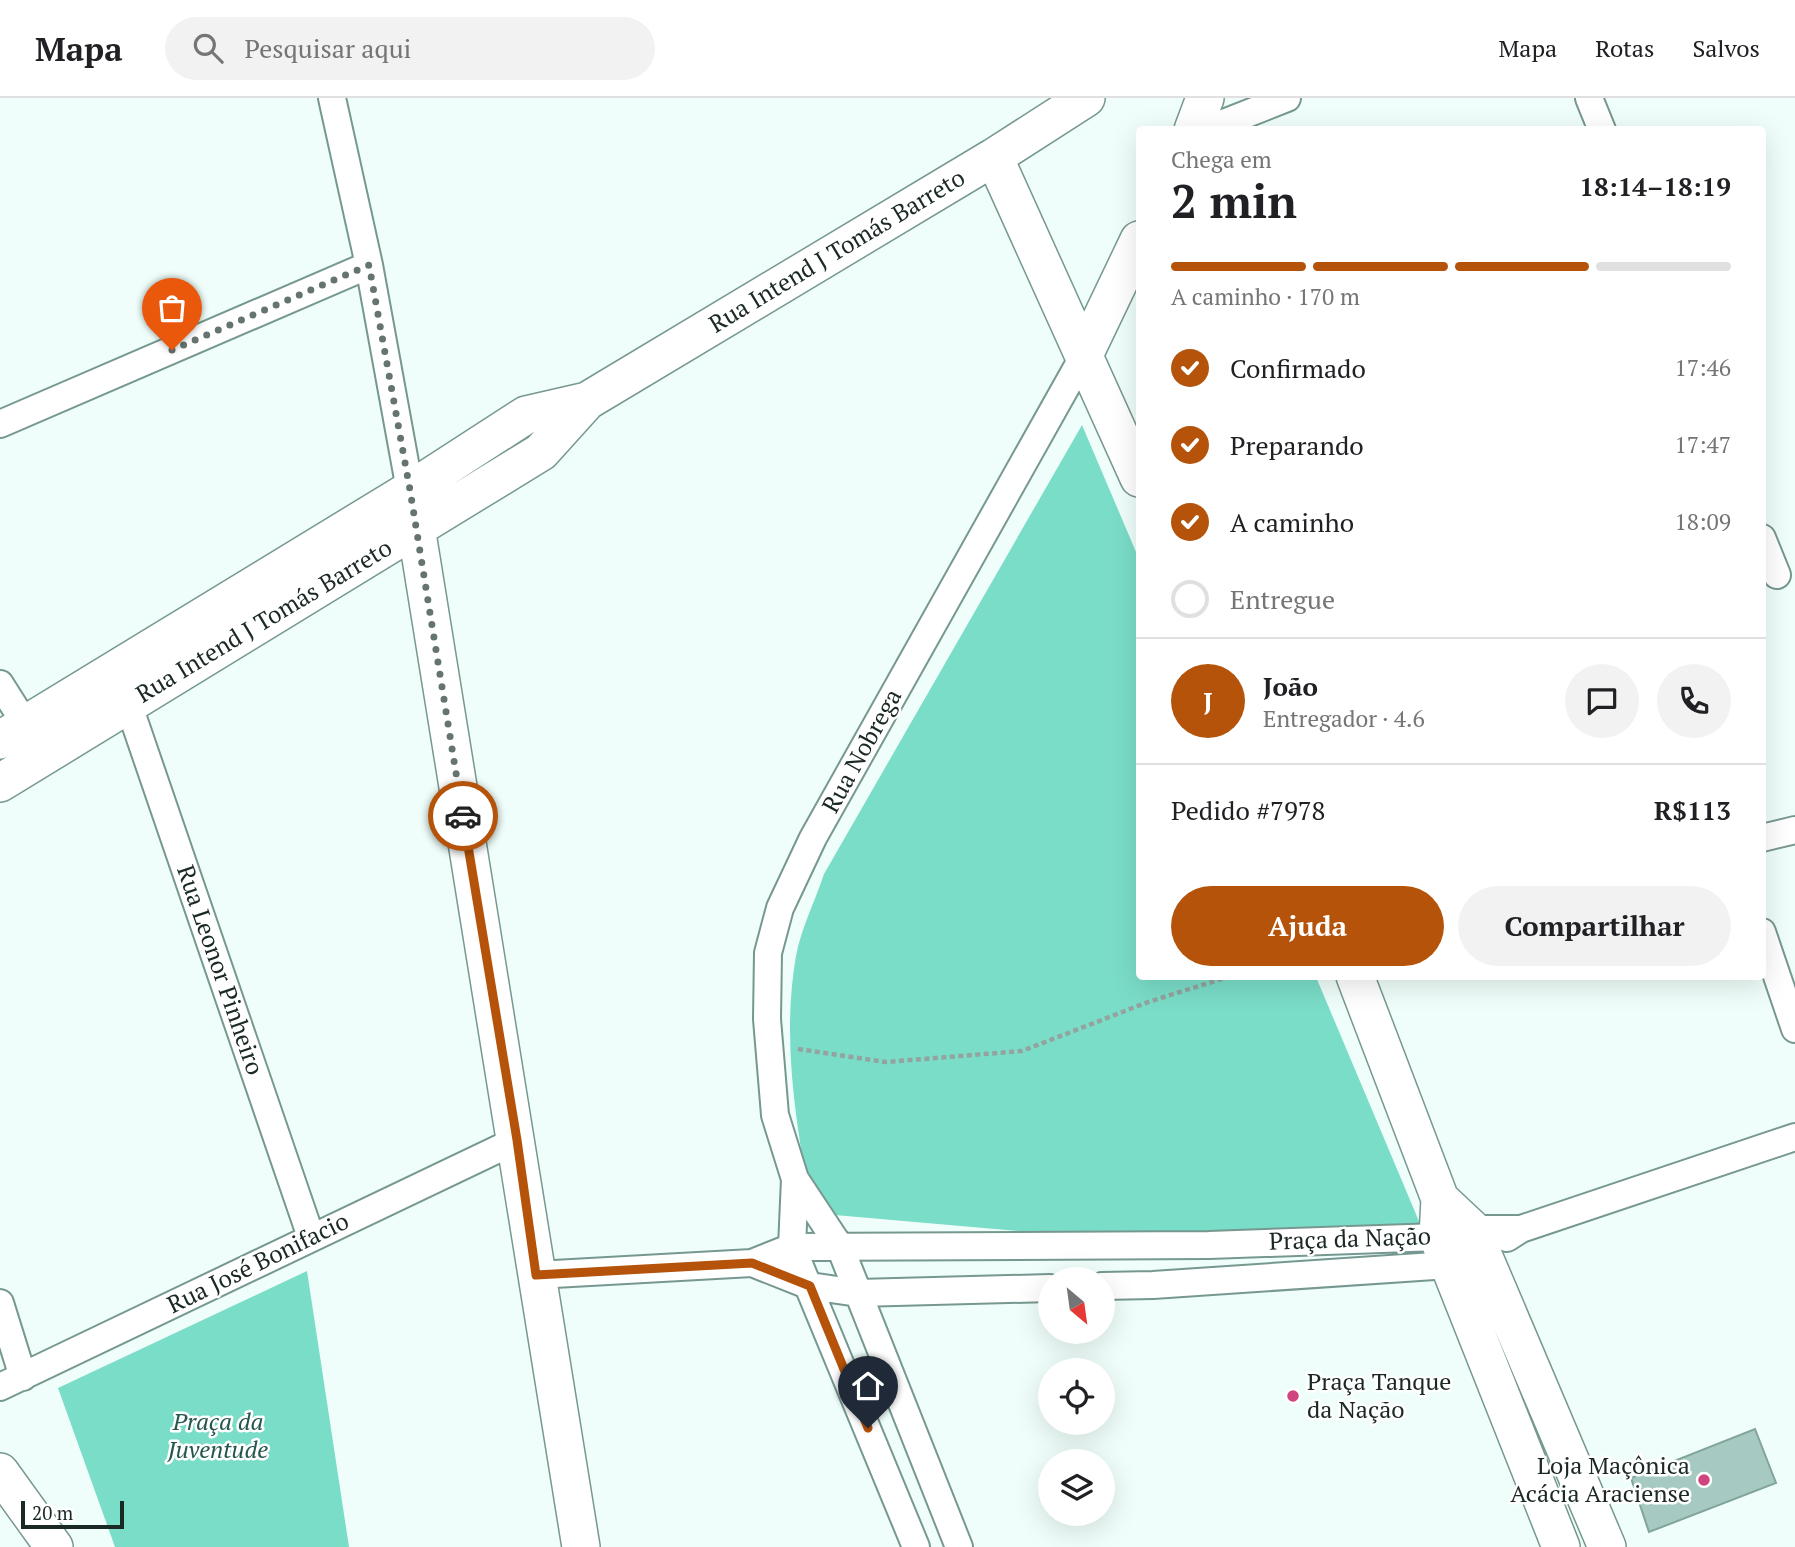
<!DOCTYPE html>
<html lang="pt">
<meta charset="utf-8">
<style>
:root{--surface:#fff;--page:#f2f2f2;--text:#202124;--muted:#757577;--line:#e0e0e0;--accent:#b45309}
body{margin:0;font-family:"PT Serif",serif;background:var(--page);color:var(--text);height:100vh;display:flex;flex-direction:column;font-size:26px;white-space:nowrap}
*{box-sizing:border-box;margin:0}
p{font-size:23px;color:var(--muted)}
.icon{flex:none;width:38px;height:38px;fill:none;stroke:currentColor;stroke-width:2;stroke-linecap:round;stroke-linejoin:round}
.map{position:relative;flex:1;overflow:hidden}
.details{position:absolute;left:1136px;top:28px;width:630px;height:854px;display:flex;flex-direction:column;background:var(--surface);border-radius:7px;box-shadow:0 7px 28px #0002}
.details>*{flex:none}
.needle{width:46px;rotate:151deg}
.fabs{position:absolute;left:1038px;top:1169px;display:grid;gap:14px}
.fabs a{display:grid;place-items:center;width:77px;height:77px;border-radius:50%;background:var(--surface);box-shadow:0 7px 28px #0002;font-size:35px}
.scale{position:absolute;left:21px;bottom:18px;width:103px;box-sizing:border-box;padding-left:7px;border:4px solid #1b2925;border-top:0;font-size:19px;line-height:24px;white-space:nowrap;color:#1b2925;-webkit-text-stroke:5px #fff;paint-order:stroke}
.pin{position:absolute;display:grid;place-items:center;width:60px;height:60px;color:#fff;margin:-72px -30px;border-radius:50% 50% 50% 0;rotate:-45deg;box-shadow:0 0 7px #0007}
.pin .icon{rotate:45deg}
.courier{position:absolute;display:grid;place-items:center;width:70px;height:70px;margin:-35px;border:5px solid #b45309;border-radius:50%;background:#fff;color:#222;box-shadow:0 2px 9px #0007}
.headline em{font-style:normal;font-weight:600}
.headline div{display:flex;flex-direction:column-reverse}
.headline{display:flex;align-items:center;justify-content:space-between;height:119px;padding:0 35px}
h1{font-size:46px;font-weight:600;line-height:52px}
.bar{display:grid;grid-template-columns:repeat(4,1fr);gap:10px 7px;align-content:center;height:84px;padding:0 35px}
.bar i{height:9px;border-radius:5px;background:var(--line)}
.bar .selected{background:var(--accent)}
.bar p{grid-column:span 4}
.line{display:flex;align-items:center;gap:18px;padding:0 35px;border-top:2px solid var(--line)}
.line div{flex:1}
.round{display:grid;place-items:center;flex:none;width:74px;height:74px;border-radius:37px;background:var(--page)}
ol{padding:0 35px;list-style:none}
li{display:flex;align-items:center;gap:21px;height:77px}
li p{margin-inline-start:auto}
li .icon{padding:7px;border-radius:50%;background:var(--accent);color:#fff;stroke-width:4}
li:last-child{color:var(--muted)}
li i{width:38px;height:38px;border:4px solid var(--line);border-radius:50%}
.action{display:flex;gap:14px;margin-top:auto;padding:14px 35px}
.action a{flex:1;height:80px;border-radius:42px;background:var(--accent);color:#fff;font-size:28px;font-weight:600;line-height:80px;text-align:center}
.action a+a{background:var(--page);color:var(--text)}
header{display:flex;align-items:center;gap:42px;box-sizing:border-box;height:98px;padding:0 35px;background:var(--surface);border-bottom:2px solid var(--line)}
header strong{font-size:33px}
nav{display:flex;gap:38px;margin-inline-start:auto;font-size:24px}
.search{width:490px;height:63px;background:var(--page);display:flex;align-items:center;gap:18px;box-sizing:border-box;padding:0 24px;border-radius:38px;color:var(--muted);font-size:26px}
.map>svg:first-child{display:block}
.green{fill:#7addc8}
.building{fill:#a6cac1;stroke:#81a49b;stroke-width:2}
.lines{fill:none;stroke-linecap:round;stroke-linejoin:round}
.street-casing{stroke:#769890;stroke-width:30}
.secondary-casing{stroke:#769890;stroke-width:40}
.path{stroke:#94a39f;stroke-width:4.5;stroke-dasharray:5 3.5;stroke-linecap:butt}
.street{stroke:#fff;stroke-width:26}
.secondary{stroke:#fff;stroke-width:37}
.done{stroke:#657470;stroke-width:7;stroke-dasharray:0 12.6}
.route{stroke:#b45309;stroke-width:9}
.poi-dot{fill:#cf457e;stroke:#fff;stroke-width:2.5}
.labels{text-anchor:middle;stroke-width:5;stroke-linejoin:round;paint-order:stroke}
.street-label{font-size:24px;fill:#1b2925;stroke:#fff}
.poi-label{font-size:24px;fill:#1b2925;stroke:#fff;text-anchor:start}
.park-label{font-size:24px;font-style:italic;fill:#26574e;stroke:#fff}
</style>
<header>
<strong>Mapa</strong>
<div class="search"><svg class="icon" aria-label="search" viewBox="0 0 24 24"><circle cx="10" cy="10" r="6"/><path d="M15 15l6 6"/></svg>Pesquisar aqui</div>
<nav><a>Mapa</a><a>Rotas</a><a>Salvos</a></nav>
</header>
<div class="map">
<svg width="1795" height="1449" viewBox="0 0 1795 1449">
<rect width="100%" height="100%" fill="#effefa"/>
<path class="green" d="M1082 327 1139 461V878L1316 879 1421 1128 1100 1140 812 1115C797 1030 781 944 796 858 801 831 815 803 824 776Z
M307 1173 349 1449H115L58 1290Z"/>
<path class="building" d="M1755 1331 1776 1385 1649 1434 1631 1380Z"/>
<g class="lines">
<g class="street-casing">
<path id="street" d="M332 0 369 167 410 392
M1589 0 1602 32
M1206 32 1287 0
M0 326 369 167
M1762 440 1777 477
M0 586 26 627
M128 605 311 1139
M1762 740 1795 732
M1762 834 1795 931
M795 1081 792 1149 916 1449
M1507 1140 1521 1131 1795 1039
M752 1165 810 1188 858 1195 1050 1190
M536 1177 752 1165 792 1149 1209 1147 1438 1139 1472 1131H1521
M1102 1188 1153 1187 1449 1167 1464 1163
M0 1205 23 1279
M0 1289 517 1042
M959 1449 840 1149 795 1081 775 1017 767 921 768 855 780 810 813 740 1084 257"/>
</g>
<g class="secondary-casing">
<path id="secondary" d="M1193 32 1205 0
M994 59 1139 380
M1084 257 1139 142
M410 392 581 1449
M0 642 410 392 526 317 587 303
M0 685 541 354 587 303 994 59 1086 0
M1355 878 1440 1101 1438 1139 1561 1449
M1440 1101 1472 1131 1607 1449
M0 1374 54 1449"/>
</g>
<path class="path" d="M798 951 886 964 1022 953 1148 904 1231 878"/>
<use href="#street" class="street"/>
<use href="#secondary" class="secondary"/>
</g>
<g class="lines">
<path class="done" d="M172 252 369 167 410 392 463 718"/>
<path class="route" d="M463 718 517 1042 536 1177 752 1165 810 1188 868 1330"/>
</g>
<g class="poi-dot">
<circle cx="1293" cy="1298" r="7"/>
<circle cx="1704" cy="1382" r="7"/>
</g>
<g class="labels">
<g class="street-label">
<text transform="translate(837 153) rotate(-31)" y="8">Rua Intend J Tomás Barreto</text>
<text transform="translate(264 523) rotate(-31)" y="8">Rua Intend J Tomás Barreto</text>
<text transform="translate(862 653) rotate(-61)" y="8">Rua Nobrega</text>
<text transform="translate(220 872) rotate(71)" y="8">Rua Leonor Pinheiro</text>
<text transform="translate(1350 1141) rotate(-2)" y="8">Praça da Nação</text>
<text transform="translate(258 1165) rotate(-26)" y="8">Rua José Bonifacio</text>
</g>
<g class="poi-label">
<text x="1307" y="1292">Praça Tanque<tspan x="1307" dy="28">da Nação</tspan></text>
<text x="1690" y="1376" text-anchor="end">Loja Maçônica<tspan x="1690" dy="28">Acácia Araciense</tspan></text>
</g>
<g class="park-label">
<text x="218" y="1332">Praça da<tspan x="218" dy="28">Juventude</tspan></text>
</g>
</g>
</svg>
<div class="fabs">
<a><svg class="needle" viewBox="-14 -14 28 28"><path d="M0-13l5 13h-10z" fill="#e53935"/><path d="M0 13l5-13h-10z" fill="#757577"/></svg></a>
<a><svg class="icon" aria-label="locate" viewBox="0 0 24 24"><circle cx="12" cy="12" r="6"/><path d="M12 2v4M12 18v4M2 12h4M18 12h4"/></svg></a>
<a><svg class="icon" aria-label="layers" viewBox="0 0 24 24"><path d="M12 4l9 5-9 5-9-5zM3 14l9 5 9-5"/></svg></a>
</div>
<div class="scale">20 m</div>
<div class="pin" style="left:172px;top:252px;background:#ea580c"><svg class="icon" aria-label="bag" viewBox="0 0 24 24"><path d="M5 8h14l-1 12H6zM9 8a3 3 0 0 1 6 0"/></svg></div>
<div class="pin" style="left:868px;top:1330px;background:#1f2937"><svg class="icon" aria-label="home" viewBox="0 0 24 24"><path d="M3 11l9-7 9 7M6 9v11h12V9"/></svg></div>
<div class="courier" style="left:463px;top:718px"><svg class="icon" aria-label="car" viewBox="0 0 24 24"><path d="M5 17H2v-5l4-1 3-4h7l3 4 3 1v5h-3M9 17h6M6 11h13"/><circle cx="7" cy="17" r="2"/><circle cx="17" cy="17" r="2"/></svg></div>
<section class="details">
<div class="headline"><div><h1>2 min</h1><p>Chega em</p></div><em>18:14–18:19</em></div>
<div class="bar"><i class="selected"></i><i class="selected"></i><i class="selected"></i><i></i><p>A caminho · 170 m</p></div>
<ol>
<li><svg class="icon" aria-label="check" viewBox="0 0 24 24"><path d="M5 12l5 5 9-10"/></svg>Confirmado<p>17:46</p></li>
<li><svg class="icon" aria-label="check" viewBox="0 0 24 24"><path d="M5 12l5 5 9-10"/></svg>Preparando<p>17:47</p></li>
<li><svg class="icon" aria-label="check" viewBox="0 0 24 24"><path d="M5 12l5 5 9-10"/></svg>A caminho<p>18:09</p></li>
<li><i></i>Entregue</li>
</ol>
<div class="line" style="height:126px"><b class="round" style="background:var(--accent);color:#fff">J</b><div><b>João</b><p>Entregador · 4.6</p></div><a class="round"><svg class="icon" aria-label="chat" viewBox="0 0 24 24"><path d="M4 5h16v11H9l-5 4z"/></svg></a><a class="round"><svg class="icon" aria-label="phone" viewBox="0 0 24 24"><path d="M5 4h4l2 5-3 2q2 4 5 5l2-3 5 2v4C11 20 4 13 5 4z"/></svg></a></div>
<div class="line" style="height:91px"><div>Pedido #7978</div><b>R$113</b></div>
<div class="action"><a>Ajuda</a><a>Compartilhar</a></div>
</section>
</div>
